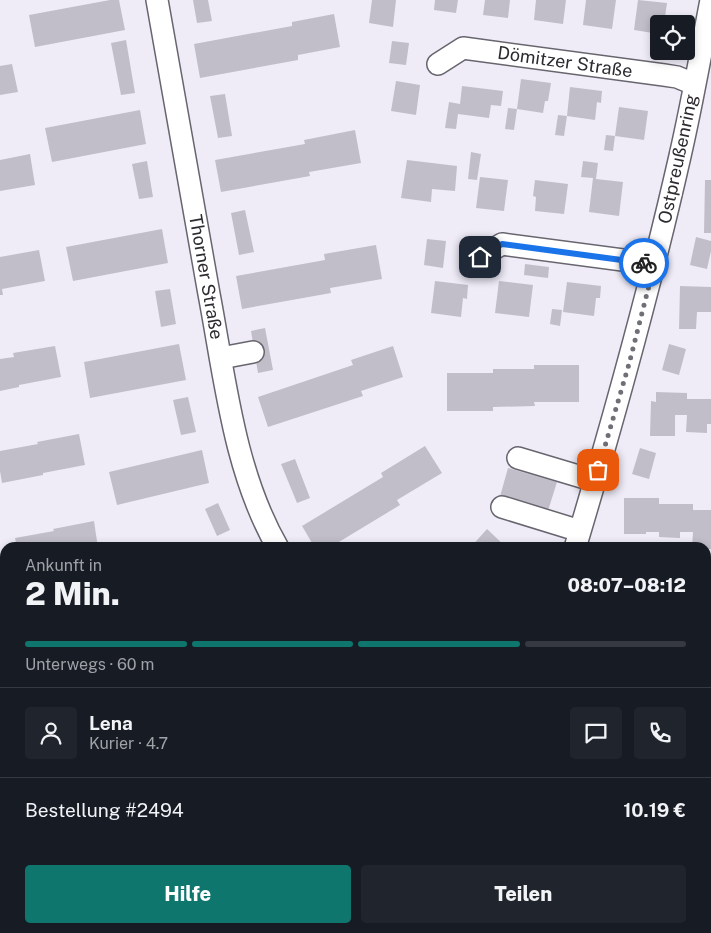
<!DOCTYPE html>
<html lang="de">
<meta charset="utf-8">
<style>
:root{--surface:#171b24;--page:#20242c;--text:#f1f3f6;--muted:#9ea1a6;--line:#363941;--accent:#0f766e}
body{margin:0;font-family:"Public Sans",sans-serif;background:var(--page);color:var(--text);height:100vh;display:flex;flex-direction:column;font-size:19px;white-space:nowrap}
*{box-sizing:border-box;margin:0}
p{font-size:16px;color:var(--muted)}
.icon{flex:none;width:28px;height:28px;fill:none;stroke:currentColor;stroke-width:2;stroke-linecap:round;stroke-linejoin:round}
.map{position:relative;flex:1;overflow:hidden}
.panel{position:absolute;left:0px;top:542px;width:711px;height:391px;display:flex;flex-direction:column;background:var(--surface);border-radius:15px 15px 0 0;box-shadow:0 2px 8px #0003}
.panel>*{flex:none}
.fabs{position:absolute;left:650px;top:15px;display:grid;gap:10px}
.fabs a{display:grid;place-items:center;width:45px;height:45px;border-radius:5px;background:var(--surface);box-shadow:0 2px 8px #0003;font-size:25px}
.pin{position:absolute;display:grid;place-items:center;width:42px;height:42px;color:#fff;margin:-21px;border-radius:10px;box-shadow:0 2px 8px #0006}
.courier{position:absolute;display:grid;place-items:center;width:50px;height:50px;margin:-25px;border:4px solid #1a73e8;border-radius:50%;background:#fff;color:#222;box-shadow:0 1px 6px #0007}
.overview em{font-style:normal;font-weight:800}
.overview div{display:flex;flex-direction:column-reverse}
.overview{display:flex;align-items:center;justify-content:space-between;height:85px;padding:0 25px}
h1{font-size:32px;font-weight:800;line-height:38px}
.bar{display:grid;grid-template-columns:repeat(4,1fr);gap:8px 5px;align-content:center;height:60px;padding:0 25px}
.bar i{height:6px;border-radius:4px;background:var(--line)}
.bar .current{background:var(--accent)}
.bar p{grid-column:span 4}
.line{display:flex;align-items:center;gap:12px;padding:0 25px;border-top:1px solid var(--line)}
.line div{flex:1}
.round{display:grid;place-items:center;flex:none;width:52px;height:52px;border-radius:5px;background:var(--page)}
.cta{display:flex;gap:10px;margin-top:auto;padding:10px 25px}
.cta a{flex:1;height:58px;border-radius:5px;background:var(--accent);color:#fff;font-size:20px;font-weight:800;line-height:58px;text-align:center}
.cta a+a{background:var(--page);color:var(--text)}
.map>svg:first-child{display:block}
.building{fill:#c1bec9}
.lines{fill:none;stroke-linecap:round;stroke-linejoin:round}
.minor-casing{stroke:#68656f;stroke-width:24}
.minor{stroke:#fff;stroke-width:21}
.done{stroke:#716f76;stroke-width:5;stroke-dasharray:0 9}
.route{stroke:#1a73e8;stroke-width:6}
.labels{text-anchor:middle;stroke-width:4;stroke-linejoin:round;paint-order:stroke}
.street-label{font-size:18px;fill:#2d2b30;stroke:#fff}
</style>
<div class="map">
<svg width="711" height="933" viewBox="0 0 711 933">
<rect width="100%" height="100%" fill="#efecf8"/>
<path class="building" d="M110 0H119L125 30 35 47 29 15Z
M193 0H208L212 21 197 23Z
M372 0H396L393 27 369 23Z
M435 0H458L456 13 434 10Z
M485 0H510L508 18 483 15Z
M536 0H566L563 24 534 20Z
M586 0H616L612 29 583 25Z
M638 0 667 3 664 24H659V34L634 30Z
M334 14 340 47 298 55V60L200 78 194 44 292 26V22Z
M126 40 135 93 121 95 111 43Z
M392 41 409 43 406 65 389 63Z
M12 64 18 92 0 95V66Z
M521 79 551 83 548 101H545L543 113 517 109Z
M396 81 420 85 416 115 391 111Z
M462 86 503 91 501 106 491 105 489 118 458 114 456 129 445 128 449 102 460 104Z
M570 87 602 91 601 103 597 102 595 120 567 116Z
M225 94 232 136 218 138 210 96Z
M619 107 648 111 644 140 615 136Z
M508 108 517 109 514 130 505 129Z
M140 110 146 144 52 162 45 128Z
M558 115 567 116 564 136 555 135Z
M355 130 361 163 309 172 310 176 221 192 215 160 305 144 304 140Z
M606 135 615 136 613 151 604 150Z
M471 152 481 154 477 180 468 179Z
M30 154 35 185 0 191V160Z
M407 160 457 166 455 191 432 189 431 202 401 198Z
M147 161 153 197 139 199 132 164Z
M583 161 598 163 596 179 623 182 619 216 589 212 593 178 581 177Z
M480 177 508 180 504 211 476 208Z
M535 180 568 184 564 214 535 211 536 197 533 196Z
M705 180H711V233H704Z
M245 210 254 252 239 255 231 213Z
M162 229 168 263 73 281 66 247Z
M696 237 711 241V251L707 269 690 265Z
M427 239 446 241 443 268 424 265Z
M376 245 382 279 330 288 331 293 242 309 236 276 325 260 324 254Z
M39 250 45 281 2 289 3 295H0V257Z
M525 264 549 267 548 278 524 275Z
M435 281 468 285 467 299 463 298 461 317 431 313Z
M499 281 533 285 529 317 495 313Z
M567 282 601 286 600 298H596L594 316 563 312Z
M680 286 711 287V312H697L696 329H679Z
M170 289 176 324 161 327 155 291Z
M552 309 562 310 560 326 550 324Z
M265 328 273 370 258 373 251 331Z
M179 344 186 380 90 398 84 362Z
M669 344 686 349 679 375 662 370Z
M55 346 61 377 19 385V387L0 391V359L14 357 13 353Z
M393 346 403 377 361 391 363 396 268 427 258 397 353 365 351 360Z
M534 365H579V402H534L535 406 493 407V411H447V373H493V369H534Z
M656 392 687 393V399H711V424H707V433L686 432 687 415H675V436H650L651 401 656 402Z
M188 397 196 432 181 435 173 400Z
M79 434 85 465 43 473V475L2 483 0 471V451L38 444 37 442Z
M425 446 442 473 397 500 400 505 329 548H315L302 526 383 477 381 473Z
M640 448 656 453 649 479 632 474Z
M202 450 209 483 117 505 109 472Z
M295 459 310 498 297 503 281 464Z
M508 468 557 482 547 514 499 500Z
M624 498H659V504H693V510H711V549H706V548H692L693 532H680V538L659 537V532H646V534H624Z
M218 503 230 530 217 536 205 509Z
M94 521 98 548H17L15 538 54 531 53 529Z
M487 529 507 548H470Z
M706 615H711V645H706Z
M5 664V695L0 696V665Z
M706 740 711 744V748L706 754Z
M5 775V806L0 807V776Z
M711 874V889L706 876Z
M0 888H5V921L0 922Z
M134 929H152L153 932 135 933Z
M567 929H612L606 933H561Z"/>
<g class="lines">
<g class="minor-casing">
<path id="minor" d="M157 0C174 98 192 196 209 294 225 378 234 472 278 548
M438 64 463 48 664 75 677 77 694 84
M480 257 502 244 638 262 654 266
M221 358 253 352
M518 458 595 481
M502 507 580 531
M575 548C614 418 650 288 680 156 692 104 701 52 711 0
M706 778 711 772
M706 796 711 802
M446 929 450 933
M294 933 305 929"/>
</g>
<use href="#minor" class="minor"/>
</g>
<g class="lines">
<path class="done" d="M598 470 629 364 654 266 644 263"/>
<path class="route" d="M480 257 502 244 644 263"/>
</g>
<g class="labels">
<g class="street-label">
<text transform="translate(565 62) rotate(8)" y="6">Dömitzer Straße</text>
<text transform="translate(678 159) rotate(-78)" y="6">Ostpreußenring</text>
<text transform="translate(206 277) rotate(80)" y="6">Thorner Straße</text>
</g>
</g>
</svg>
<div class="fabs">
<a><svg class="icon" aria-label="locate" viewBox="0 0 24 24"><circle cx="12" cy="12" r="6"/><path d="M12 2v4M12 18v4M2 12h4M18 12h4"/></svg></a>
</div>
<div class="pin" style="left:598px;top:470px;background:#ea580c"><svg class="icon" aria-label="bag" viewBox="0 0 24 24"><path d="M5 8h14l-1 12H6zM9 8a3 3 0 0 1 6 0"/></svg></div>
<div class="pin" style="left:480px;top:257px;background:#1f2937"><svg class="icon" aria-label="home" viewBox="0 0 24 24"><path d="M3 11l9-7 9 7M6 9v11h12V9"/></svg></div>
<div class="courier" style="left:644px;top:263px"><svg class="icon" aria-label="bike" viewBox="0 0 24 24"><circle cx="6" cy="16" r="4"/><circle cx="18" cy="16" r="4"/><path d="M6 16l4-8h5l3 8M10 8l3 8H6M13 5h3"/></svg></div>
<section class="panel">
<div class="overview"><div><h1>2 Min.</h1><p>Ankunft in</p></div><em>08:07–08:12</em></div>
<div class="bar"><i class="current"></i><i class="current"></i><i class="current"></i><i></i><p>Unterwegs · 60 m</p></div>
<div class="line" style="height:90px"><a class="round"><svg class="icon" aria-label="person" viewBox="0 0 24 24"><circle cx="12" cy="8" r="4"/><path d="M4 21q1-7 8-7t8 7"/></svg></a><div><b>Lena</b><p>Kurier · 4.7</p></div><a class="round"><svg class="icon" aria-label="chat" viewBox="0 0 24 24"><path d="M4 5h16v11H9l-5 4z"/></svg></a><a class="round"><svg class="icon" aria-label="phone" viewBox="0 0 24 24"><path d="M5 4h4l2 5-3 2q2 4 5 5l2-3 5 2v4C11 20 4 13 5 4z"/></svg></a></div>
<div class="line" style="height:65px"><div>Bestellung #2494</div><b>10.19 €</b></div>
<div class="cta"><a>Hilfe</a><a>Teilen</a></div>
</section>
</div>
